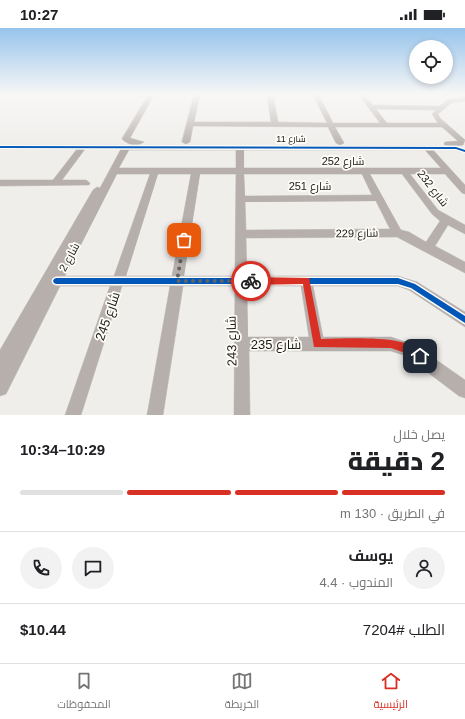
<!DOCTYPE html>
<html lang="ar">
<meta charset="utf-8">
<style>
:root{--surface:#fff;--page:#f2f2f2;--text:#202124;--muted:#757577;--line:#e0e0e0;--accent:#d93025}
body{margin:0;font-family:Helvetica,Cairo,sans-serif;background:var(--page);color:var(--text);direction:rtl;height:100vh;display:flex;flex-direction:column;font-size:15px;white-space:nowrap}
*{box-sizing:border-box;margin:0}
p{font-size:13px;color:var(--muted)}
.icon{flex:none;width:22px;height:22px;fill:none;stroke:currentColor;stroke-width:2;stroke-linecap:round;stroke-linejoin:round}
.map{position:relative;height:387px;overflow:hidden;direction:ltr}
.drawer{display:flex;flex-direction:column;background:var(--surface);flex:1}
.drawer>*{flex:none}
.controls{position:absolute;left:409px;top:12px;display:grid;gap:8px}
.controls a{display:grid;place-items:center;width:44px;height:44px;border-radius:50%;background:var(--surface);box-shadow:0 2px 6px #0003;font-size:20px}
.pin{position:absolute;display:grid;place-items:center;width:34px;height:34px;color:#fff;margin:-17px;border-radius:8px;box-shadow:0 2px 6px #0006}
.courier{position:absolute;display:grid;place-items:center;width:40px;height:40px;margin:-20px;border:3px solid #d93025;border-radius:50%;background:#fff;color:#222;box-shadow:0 1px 5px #0007}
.head em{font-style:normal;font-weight:800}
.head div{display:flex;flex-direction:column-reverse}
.head{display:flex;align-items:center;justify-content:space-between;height:68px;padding:0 20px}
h1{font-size:26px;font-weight:800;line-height:30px}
.bar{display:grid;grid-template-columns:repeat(4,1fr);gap:6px 4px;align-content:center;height:48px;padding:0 20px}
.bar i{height:5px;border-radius:3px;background:var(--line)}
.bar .active{background:var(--accent)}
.bar p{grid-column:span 4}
.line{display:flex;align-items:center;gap:10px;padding:0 20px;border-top:1px solid var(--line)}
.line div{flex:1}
.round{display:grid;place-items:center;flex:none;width:42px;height:42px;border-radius:21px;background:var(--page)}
.status{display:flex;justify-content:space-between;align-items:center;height:28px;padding:0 20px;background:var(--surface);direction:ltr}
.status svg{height:11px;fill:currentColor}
.tab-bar{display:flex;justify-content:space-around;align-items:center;height:56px;border-top:1px solid var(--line);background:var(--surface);font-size:11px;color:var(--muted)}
.tab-bar a{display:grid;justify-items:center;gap:2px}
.tab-bar .active{color:var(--accent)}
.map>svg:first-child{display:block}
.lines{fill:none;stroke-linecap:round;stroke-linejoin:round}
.minor-casing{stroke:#ccccca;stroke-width:1}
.minor{fill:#b6afab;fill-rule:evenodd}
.cycleway-casing{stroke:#fefcf6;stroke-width:3}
.cycleway{fill:#0057b8;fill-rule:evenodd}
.route{fill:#d93025}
.done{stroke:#656462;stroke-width:4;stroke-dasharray:0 7.2}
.labels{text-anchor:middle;stroke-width:3.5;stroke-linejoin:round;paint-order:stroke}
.far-street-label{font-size:9px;fill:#1a1a18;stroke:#fefcf6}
.street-label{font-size:11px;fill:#1a1a18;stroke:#fefcf6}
.near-street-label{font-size:13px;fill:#1a1a18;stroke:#fefcf6}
</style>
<div class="status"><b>10:27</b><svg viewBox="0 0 49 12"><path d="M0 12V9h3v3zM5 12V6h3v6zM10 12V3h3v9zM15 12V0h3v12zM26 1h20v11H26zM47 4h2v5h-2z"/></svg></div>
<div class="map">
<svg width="465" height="387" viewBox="0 0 465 387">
<rect width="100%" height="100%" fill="#efeeeb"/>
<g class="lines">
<g class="minor-casing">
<path id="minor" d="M148 67H154L130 110 144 114C137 119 128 117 122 111Z
M194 67H200L194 94H271L267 67H273L278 94 327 95 313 67H319L333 95H380L359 67H365L373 77 440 78 447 72 465 69V73L451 75 438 86 440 90 465 112 463 117 453 118 465 121V125L455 122H433L465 157V166L462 165 445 146H410L438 182 465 197V206L448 197 435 218 465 234V245L397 209 246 210 247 248H398L417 254 465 284V299L409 262 398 258H313L323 309H391L415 317 465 352V370L459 368 406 328 391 323H249L250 387H234L235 258H183L163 387H147L170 258H122L81 387H65L110 258H60L6 366 0 368V322L93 162 97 159 100 160 121 121H85L62 152H86L90 155 89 157 0 158V152H53L77 121H0V117L446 118 444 116 445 114 458 113 442 99H335L344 115 340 117 336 115 328 99 193 98 190 114 186 116 182 114ZM376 81 436 82 432 86 438 95H387ZM129 122H236V140H119ZM244 122H425L441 140H244ZM117 146H150L114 248H65ZM158 146H191L172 248H126ZM200 146H236L235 248H184ZM244 146H362L372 167 245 168ZM370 146H402L432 186 440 193 426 214 409 204 401 202ZM376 173 390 201 246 202 245 174ZM247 258H301L309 309H248Z"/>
</g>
<use href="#minor" class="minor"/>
<g class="cycleway-casing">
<path id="cycleway" d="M0 118 456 119 465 122V124L456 121 0 120Z
M56 250H398L415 256 465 288V295L411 260 398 256H56L54 255 53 253 54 251Z"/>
</g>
<use href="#cycleway" class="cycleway"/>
</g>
<linearGradient id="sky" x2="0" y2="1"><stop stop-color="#97c4ec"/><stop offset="0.55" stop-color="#f8f7f6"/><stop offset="1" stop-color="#f8f7f6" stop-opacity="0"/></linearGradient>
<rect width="465" height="121" fill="url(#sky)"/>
<path class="route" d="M251 249 309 250 321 311C342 311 415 305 425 328L423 331 420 333 408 326 391 320 314 319 303 256 251 257 247 253Z"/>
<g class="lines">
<path class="done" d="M184 212 177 253H251"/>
</g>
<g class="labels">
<g class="far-street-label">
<text x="291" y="114">شارع 11</text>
</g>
<g class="street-label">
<text x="343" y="137">شارع 252</text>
<text x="310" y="162">شارع 251</text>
<text transform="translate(433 160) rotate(52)" y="4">شارع 232</text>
<text transform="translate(357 205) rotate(-1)" y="4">شارع 229</text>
<text transform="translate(69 229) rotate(-62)" y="4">شارع 2</text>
</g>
<g class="near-street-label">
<text transform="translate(107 288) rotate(-71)" y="5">شارع 245</text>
<text transform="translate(231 313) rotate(-91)" y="5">شارع 243</text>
<text x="276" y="321">شارع 235</text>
</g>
</g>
</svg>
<div class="controls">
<a><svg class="icon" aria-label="locate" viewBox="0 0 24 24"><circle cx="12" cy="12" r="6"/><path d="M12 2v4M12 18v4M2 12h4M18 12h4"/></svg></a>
</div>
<div class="pin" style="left:184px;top:212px;background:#ea580c"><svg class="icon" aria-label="bag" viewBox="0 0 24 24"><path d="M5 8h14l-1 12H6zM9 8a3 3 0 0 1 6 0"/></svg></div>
<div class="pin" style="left:420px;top:328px;background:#1f2937"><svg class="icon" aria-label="home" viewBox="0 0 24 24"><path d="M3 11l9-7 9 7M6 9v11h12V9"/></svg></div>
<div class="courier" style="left:251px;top:253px"><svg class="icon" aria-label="bike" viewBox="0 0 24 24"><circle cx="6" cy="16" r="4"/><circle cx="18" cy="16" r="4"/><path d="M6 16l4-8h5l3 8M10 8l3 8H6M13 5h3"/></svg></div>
</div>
<section class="drawer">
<div class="head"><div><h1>2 دقيقة</h1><p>يصل خلال</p></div><em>10:29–10:34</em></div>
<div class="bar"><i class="active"></i><i class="active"></i><i class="active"></i><i></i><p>في الطريق · 130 m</p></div>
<div class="line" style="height:72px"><a class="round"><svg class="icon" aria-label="person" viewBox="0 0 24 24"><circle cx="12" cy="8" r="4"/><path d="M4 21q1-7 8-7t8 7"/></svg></a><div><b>يوسف</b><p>المندوب · 4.4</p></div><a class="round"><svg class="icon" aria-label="chat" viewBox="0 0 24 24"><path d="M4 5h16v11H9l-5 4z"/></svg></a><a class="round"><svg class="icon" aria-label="phone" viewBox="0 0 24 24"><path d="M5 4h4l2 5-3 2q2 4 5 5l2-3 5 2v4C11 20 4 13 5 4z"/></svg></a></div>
<div class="line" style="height:52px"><div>الطلب #7204</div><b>$10.44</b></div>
</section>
<nav class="tab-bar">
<a class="active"><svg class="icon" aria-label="home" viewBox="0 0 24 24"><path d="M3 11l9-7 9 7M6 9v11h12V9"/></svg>الرئيسية</a>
<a><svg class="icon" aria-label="map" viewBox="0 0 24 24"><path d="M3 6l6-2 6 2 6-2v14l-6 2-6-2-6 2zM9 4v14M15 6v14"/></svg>الخريطة</a>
<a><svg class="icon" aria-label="saved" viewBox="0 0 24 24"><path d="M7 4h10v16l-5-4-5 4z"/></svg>المحفوظات</a>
</nav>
